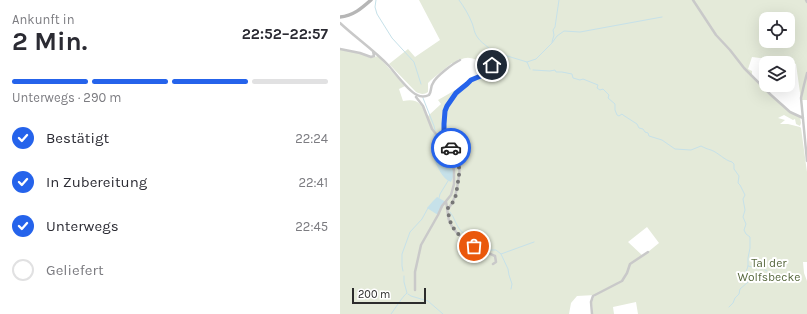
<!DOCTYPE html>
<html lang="de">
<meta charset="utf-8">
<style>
:root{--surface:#fff;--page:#f2f2f3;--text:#2b2b33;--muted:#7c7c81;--line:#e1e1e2;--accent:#2563eb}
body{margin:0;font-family:Karla,sans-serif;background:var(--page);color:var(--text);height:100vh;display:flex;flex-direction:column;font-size:15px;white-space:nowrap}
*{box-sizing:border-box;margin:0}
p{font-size:13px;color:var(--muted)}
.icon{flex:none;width:22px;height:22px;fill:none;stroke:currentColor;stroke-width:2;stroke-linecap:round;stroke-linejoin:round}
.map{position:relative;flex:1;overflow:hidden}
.panel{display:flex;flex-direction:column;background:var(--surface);width:340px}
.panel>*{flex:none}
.buttons{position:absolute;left:419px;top:12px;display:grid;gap:8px}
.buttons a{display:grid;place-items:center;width:36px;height:36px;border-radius:8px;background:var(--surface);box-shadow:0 4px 16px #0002;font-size:20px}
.scale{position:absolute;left:12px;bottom:10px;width:74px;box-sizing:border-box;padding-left:4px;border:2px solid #2c2c2c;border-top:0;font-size:11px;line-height:14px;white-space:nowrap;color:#2c2c2c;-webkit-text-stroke:3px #fff;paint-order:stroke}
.pin{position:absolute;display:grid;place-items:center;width:34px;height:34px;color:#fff;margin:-17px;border:2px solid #fff;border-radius:50%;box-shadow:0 1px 4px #0007}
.courier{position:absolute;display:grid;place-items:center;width:40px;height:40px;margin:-20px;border:3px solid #2563eb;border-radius:50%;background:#fff;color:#222;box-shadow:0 1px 5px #0007}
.headline em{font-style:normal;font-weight:700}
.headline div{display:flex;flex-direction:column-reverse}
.headline{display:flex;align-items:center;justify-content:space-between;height:68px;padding:0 12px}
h1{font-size:26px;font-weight:700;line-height:30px}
.bar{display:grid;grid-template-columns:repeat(4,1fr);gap:6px 4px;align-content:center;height:48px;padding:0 12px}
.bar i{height:5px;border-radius:3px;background:var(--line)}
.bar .selected{background:var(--accent)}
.bar p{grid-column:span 4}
ol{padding:0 12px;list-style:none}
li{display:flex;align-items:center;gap:12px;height:44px}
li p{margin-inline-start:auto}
li .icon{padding:4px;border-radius:50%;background:var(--accent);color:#fff;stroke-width:4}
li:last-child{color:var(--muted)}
li i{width:22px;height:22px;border:2px solid var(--line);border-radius:50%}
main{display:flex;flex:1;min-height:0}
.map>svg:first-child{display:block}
.green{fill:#e4ead9;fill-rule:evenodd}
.water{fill:#c6e1e9}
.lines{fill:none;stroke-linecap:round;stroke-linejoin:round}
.stream{stroke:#c6e1e9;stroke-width:1}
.street{stroke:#c9c9c9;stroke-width:2.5}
.secondary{stroke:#b6b6b6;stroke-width:3.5}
.done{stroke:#767676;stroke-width:4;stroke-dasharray:0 7.2}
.route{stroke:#2563eb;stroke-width:5}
.labels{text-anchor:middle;stroke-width:4;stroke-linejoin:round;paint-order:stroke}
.park-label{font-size:12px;fill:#55663b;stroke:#fff}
</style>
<main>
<section class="panel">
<div class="headline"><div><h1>2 Min.</h1><p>Ankunft in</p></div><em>22:52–22:57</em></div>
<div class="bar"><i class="selected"></i><i class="selected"></i><i class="selected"></i><i></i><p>Unterwegs · 290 m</p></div>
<ol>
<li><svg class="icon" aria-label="check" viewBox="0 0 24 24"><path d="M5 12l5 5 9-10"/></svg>Bestätigt<p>22:24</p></li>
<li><svg class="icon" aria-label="check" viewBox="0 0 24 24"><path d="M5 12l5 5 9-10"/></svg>In Zubereitung<p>22:41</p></li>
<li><svg class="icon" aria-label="check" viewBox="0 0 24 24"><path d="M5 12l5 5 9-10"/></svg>Unterwegs<p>22:45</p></li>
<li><i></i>Geliefert</li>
</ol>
</section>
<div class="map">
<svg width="467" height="314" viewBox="0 0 467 314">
<rect width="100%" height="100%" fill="#fff"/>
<path class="green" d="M79 0H467V100H461L456 64 451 62 412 57 408 69 412 71V76L449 111 460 117 461 123 460 126 456 124 455 119 453 120 444 115 438 118 445 120 440 124H448L460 127 461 128 467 172V262H463L464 273 467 281V314H298L296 302 273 307 274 314H253L252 302 255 295 237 296 231 303 229 314H0V49L19 53 31 58 38 56 65 86 59 89 63 101C78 98 81 104 88 116L101 104 98 100 138 77 143 62C135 59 128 55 120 60L119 59 113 64 112 63 91 80 88 83V92C84 95 80 94 76 92L49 64 68 49 75 57 100 40ZM426 19H448V41H426ZM307 227 319 243 303 256 288 242Z"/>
<path class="water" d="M105 151C111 160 117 171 111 182 102 179 98 167 94 160Z
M97 197 106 202 98 215 87 208 93 201Z"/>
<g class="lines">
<path class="stream" d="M36 0 35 7 37 14 52 38 74 62 81 84
M119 0C124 7 129 15 132 23 134 28 134 33 138 38 143 45 152 48 155 56L161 57 164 55 187 62 190 69
M212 42 214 35 213 30 215 27 219 0
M187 62 196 59 212 43 217 36 224 31 240 32 322 17
M193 70 210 71 215 70 216 72H222L232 74 233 78 240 80 243 79 258 85 257 88 260 90 263 89 269 95 268 98 275 104V110L277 115 279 116 282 114 283 115 297 124 299 128 303 129 305 132 308 133 309 136 322 140 335 149 351 150 361 146C365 148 367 149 371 150 379 153 384 160 392 162L394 164V169L399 176 398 183 400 185 405 195 403 199 405 210 403 217 406 224 404 230 406 234 410 237V248L408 258V266L406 272 410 279 408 282 400 289 399 294 395 298 393 303 389 307
M83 98 94 126 95 130
M94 134C95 141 96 145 101 149
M99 198 100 194 108 181
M110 212C115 218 116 226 121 231 124 234 128 236 132 238 135 239 138 239 141 241 144 243 147 247 149 250H156L161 254 194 242
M161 254 168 269 169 275 172 284 171 289
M408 266 422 269
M425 270 427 271
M63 271 62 266V254L70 232 82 219 88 208
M68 294 71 296 88 301 103 314
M51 314C55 309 62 297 67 293L64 282V276"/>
<path class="street" d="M353 0 376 35 390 50 404 68 431 95 450 112 463 118
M466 0 467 2
M0 23C16 38 34 50 49 66 56 74 68 91 77 95 81 97 85 97 89 95 92 91 90 87 93 83 96 76 114 63 120 60
M0 49 20 53 31 57 34 56 33 51
M467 73 464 85 461 98 467 161
M112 99 116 93 122 88 127 84 131 80 143 75 152 65
M106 202C108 209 107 217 110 223 118 240 140 249 155 256L156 262 153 264
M108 209C110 206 112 204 113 201 117 194 121 168 119 161 117 155 112 151 109 145 104 132 99 109 113 99
M75 290V272L81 245 98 215 102 206 111 195 114 184V171L112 160 96 134 92 129 83 106 76 97
M252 314 251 302 253 296 282 281 287 273 290 264 308 252"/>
<path class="secondary" d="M0 17C13 16 22 8 31 0"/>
</g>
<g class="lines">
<path class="done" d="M111 148 119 162V175L116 195 113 202 108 208C109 229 118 235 134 246"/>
<path class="route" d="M111 148 104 131V124L105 111 107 106 116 93 122 88 127 84 131 80 143 75 152 65"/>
</g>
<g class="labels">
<g class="park-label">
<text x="429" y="267">Tal der<tspan x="429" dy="14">Wolfsbecke</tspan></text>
</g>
</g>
</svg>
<div class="buttons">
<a><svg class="icon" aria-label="locate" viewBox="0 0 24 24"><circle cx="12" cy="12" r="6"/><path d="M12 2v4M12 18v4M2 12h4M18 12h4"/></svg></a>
<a><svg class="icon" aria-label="layers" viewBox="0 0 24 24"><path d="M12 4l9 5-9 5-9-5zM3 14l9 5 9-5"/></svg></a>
</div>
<div class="scale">200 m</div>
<div class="pin" style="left:134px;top:246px;background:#ea580c"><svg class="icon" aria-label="bag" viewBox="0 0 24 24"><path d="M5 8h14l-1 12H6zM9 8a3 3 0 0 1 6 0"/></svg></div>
<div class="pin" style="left:152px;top:65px;background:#1f2937"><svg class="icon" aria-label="home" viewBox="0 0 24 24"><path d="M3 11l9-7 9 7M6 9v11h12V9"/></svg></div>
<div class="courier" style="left:111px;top:148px"><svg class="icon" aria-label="car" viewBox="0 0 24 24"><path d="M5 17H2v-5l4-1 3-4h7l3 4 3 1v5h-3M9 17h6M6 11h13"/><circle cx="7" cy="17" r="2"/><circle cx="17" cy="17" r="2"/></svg></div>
</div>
</main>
